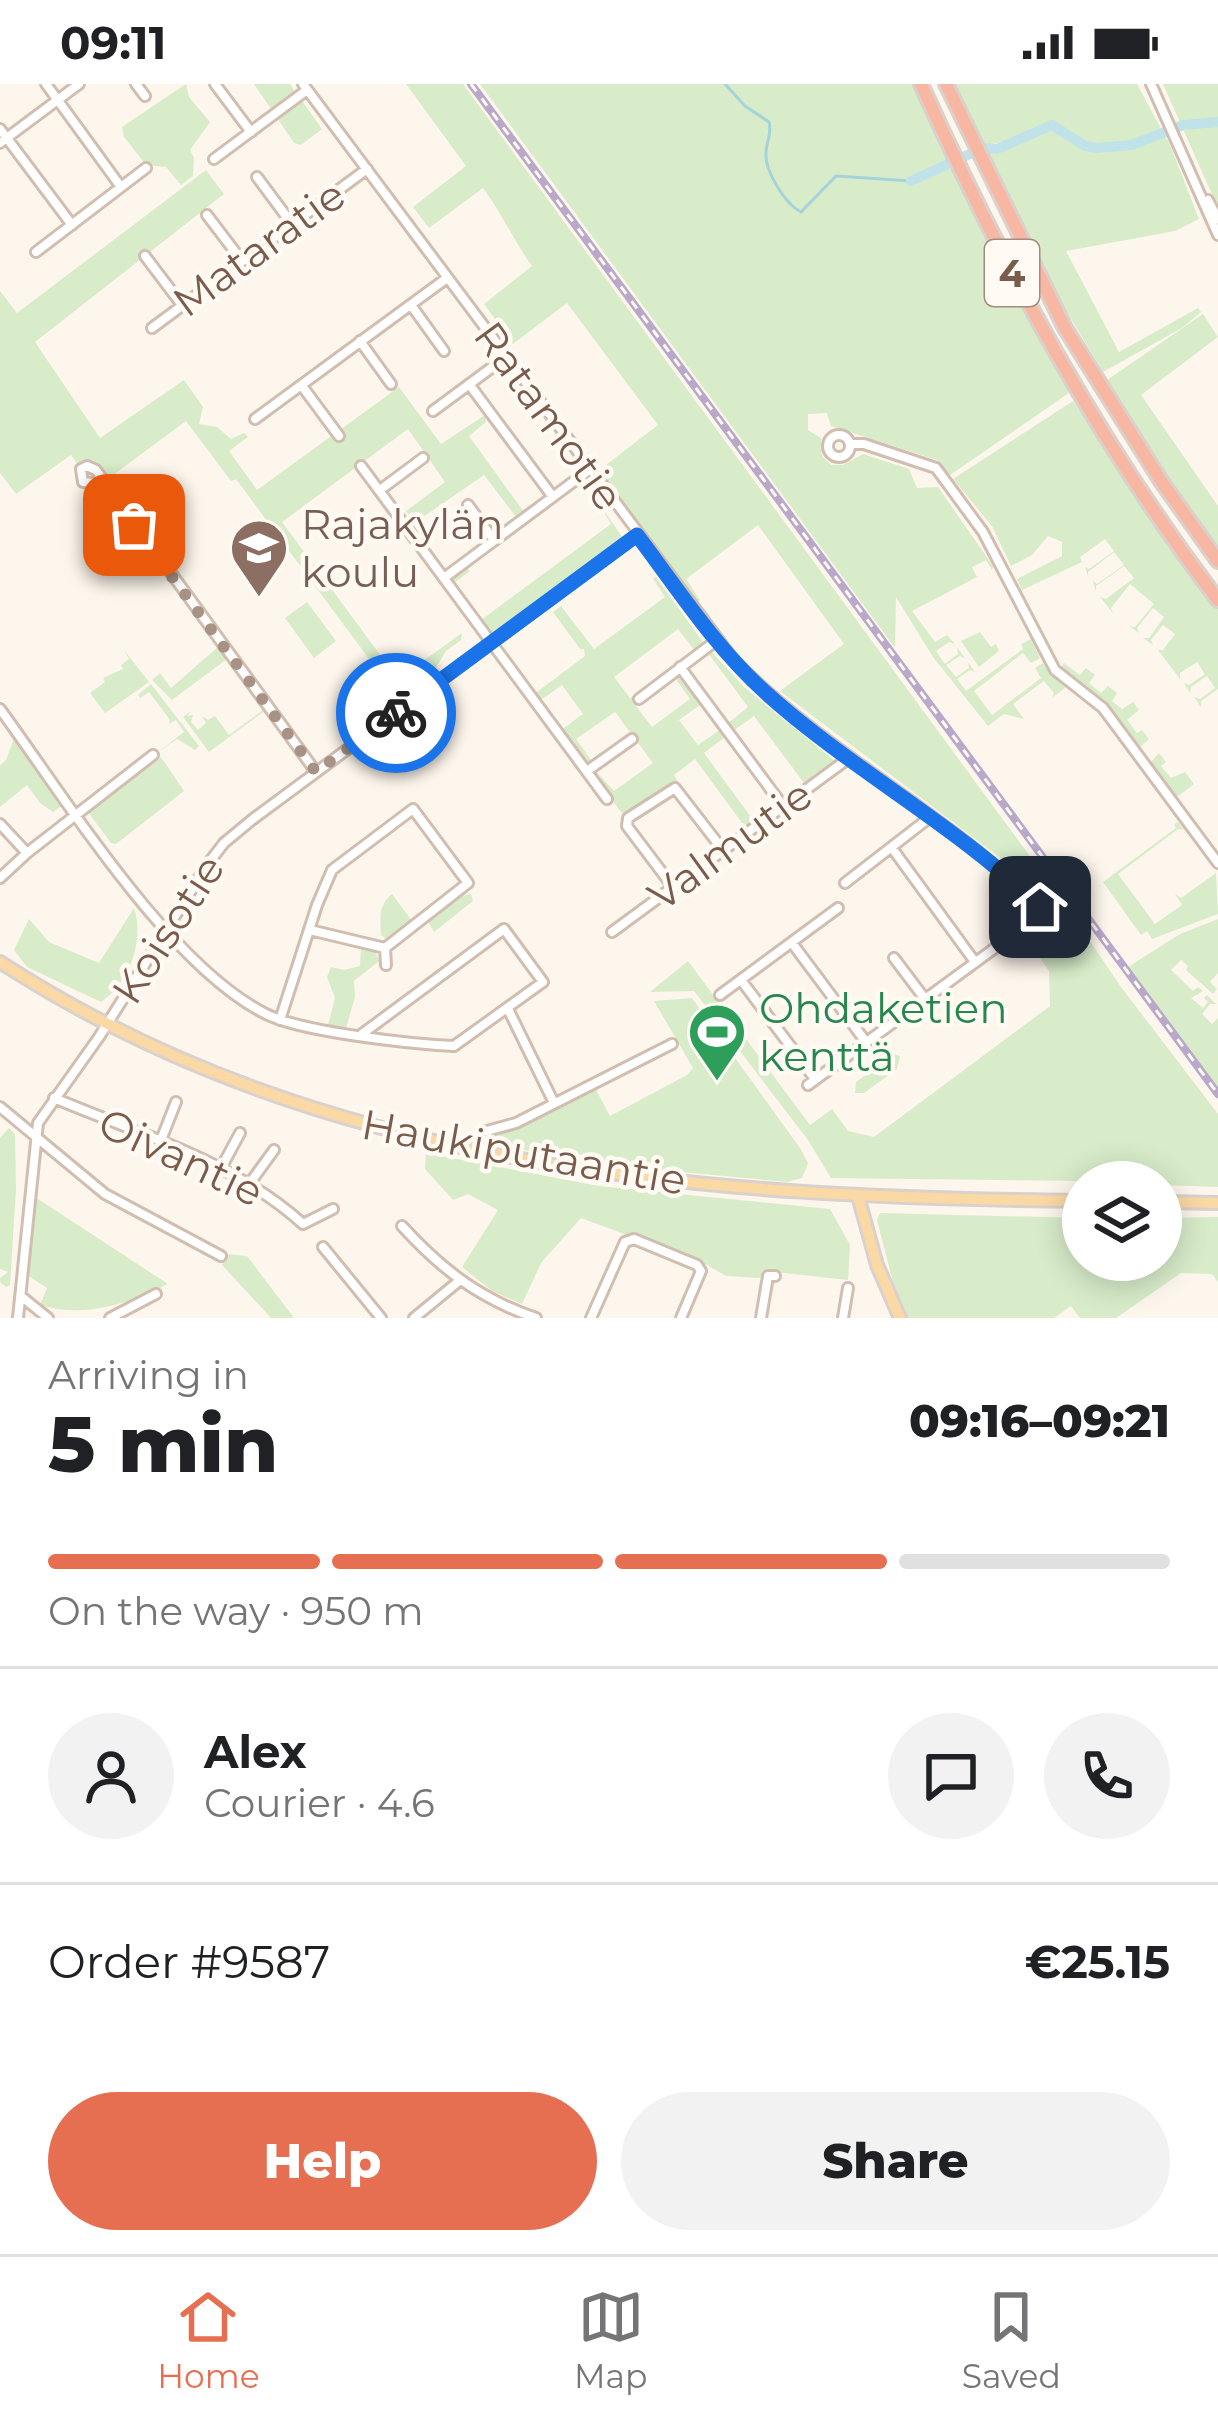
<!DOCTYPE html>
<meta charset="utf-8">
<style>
:root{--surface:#fff;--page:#f2f2f2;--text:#202124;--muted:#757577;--line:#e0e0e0;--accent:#e76f51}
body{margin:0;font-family:Montserrat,sans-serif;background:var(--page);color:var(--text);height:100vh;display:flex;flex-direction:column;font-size:45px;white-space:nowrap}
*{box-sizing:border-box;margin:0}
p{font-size:39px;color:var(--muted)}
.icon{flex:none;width:66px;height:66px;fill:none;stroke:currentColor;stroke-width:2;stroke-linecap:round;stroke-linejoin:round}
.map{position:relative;height:1234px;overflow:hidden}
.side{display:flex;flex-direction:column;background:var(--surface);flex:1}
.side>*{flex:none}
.tools{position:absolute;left:1062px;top:1077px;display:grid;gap:24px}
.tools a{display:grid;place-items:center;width:120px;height:120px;border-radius:50%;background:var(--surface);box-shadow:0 6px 30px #0003;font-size:60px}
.pin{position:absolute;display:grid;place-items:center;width:102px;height:102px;color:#fff;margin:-51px;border-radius:24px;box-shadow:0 6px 18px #0006}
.courier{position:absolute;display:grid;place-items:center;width:120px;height:120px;margin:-60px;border:9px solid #1a73e8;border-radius:50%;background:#fff;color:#222;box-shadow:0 3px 15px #0007}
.summary em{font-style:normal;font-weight:800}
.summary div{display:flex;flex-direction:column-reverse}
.summary{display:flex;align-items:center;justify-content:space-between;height:204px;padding:0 48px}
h1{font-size:78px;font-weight:800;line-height:90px}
.bar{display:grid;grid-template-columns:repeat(4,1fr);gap:18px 12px;align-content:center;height:144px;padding:0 48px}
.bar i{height:15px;border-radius:9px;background:var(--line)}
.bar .selected{background:var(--accent)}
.bar p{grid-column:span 4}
.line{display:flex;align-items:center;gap:30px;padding:0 48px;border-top:3px solid var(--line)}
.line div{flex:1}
.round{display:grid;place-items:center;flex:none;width:126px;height:126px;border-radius:63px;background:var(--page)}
.button{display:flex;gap:24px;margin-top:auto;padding:24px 48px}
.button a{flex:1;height:138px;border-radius:72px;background:var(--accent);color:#fff;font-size:48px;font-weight:800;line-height:138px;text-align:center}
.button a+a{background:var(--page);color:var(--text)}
.status{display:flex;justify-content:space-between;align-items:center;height:84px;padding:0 60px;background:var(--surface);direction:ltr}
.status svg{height:33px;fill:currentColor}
.tab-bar{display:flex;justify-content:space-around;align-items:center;height:168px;border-top:3px solid var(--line);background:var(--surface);font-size:33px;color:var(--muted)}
.tab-bar a{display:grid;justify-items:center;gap:6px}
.tab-bar .selected{color:var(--accent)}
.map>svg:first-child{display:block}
.green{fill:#d8ecc9}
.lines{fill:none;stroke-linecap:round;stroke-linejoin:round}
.stream{stroke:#a5d3da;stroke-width:3}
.river{stroke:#bfe3e8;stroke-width:10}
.minor-casing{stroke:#d1beb0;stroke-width:14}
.major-casing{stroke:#dad1cd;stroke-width:16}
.highway-casing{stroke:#dad1cd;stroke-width:18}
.minor{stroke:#fff;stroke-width:8}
.major{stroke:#fbd9a5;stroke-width:10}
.highway{stroke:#f7b7a3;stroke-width:12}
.rail-casing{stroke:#b9a8c9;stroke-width:8}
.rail{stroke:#fffaf3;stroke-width:3;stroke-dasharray:9;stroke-linecap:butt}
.done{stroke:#a89285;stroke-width:12;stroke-dasharray:0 21.6}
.route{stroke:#1a73e8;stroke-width:15}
.labels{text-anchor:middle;stroke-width:9;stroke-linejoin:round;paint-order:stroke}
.shield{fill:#fffaf3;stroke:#a28b7f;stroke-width:3}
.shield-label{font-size:39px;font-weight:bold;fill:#7a5c4d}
.street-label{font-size:42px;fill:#7a5c4d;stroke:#fffaf3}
.education-label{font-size:42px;fill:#785e54;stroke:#fffaf3;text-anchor:start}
.leisure-label{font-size:42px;fill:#27864d;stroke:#fffaf3;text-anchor:start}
</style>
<div class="status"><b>09:11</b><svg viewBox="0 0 49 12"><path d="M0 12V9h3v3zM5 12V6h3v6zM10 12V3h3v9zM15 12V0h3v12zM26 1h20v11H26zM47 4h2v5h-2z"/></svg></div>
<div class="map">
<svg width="1218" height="1234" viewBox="0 0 1218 1234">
<rect width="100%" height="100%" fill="#fdf6ec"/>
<path class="green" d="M186 0 189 13 210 38 190 66 194 74 193 92 181 101 166 83 146 81 124 53 122 43Z
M254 0H290L322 45 301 61 294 59Z
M406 0H463L1065 820 1121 903 1218 1030V1103L1161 1101V1098L831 1094 808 1056 694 907 650 908 688 877 810 1041 832 1025 848 1047 874 1053 1050 922 1049 887 1022 848 1044 830V807L780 607 844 560 758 441 686 495 700 516 695 520 598 387 658 341 567 219 513 260 484 220 532 182C513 156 503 131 483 104L429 144 413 123 466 82Z
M480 0H916L990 162 1069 309 950 391 937 376 831 342 827 329 808 330V346L821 354 822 372 831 381H843L863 370 909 385 917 404 938 403 993 482 992 486 986 476 972 483 977 493 912 527 935 558 947 551 955 560 949 558 936 567 945 580 958 570 957 563 965 574 960 572 946 581 956 593 969 584 968 578 975 588 970 586 957 595 966 607 1023 565 1021 560 1031 555 1040 574 1031 579 1023 569 974 607 992 631 1041 594 1035 584 1043 579 1065 604 1052 614 1054 609 1044 597 1013 620 1024 635 1004 630 988 642 933 573 896 513 895 564Z
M955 0H1137L1170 61 1199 135 1175 147 1066 167 1119 268 1198 224 1201 228 1182 244 1103 288 1044 190 984 68 1019 59 1018 55 982 62Z
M1163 0H1218V119L1210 106Z
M206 86 224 110 35 258 100 354 184 296 203 323 199 340 217 343 231 355 244 349 248 353 229 367 257 406 399 303 441 360 485 331 486 338 469 352 524 428 517 434 484 391 413 440 406 427 445 398 408 345 282 438 398 595 462 549 461 556 446 567 426 600 400 607 386 598 236 395 231 397 186 337 109 394 93 380 79 382 71 371 16 410 0 389V207L17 229Z
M1203 230 1218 253 1141 311 1218 422V465L1124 330 1107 296Z
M1073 317 1218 524V605L1201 617V623L1194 613 1200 615 1215 604 1207 592 1191 603 1190 609 1184 599 1189 601 1205 590 1197 578 1180 589V595L1158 566H1163L1175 550 1163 541 1151 556 1153 561 1143 554H1149L1164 533 1153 524 1137 544 1139 549 1129 542 1135 543 1154 520 1130 500 1111 524 1113 529 1100 513 1106 515 1134 494 1124 482 1096 502V508L1093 497 1097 500 1124 481 1114 468 1088 488V492L1085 483 1089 485 1114 467 1105 455 1080 473 1082 478 1022 506 1017 495 1062 472V458L1048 452 1032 471 1011 482 992 442 953 395Z
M593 410 624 456 495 551 490 550 450 497 464 482 470 487 453 500 481 536 611 440Z
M656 493 705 561 695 567 678 545 614 593 630 614 637 609 645 615 636 622 652 643 690 615 673 591 683 592 703 619 679 636 698 661 720 646 725 653 704 669 754 737 745 743 695 675 674 691 681 702 666 703 625 733 594 693V685L614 707 653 679 615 628 576 655 594 680 588 681 560 647 583 630 562 601 538 618 533 611 585 572 584 565H580L553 528 561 522 594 565 665 513 653 495Z
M307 518 336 557 314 574 285 534Z
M980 548 991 563 996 560 999 567 979 583 961 557Z
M218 563 227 575 172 616 152 596 160 589 171 604Z
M709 565 744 603 836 678 789 715H781L780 712 787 713 804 699 754 632 733 647 738 658 720 634 727 640 748 623 708 569 689 580Z
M124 566 149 598 105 629 90 609 105 598 103 594 123 585 121 581 129 575Z
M1064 579 1080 591 1086 584 1095 591 1089 599 1101 609 1108 602 1117 609 1112 617 1122 625 1133 618 1139 626 1127 636 1137 649 1142 646 1149 655 1140 663 1109 621 1061 583Z
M151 600 199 662 195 666 177 655 157 669 184 648 176 636 169 640 170 636 149 608 140 614 138 611Z
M263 621 266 626 209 668 183 633 191 627 187 632 193 631 191 638 198 646 206 639 202 632 208 636 215 632 229 651 263 626Z
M14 654 62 722 53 728 40 719 27 701 0 723V681L6 676Z
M1159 669 1166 678 1161 682 1171 694 1185 688 1194 700 1177 713 1151 678Z
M161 673 184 707 116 760 111 759 88 728Z
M1178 738 1184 746 1178 745 1118 790 1155 840 1182 821 1175 810 1181 814 1216 789 1218 830 1152 855 1147 847 1141 851 1103 798 1176 744 1174 740Z
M392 810 412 837 387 856 381 851C380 835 378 821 392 810Z
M471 810 473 817 434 848 427 836 455 813Z
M134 824C145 856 129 900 101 918L27 883 14 866 29 835 49 858 99 879Z
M1218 835V889L1210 898 1217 905 1213 910 1186 886 1188 882 1181 876 1171 886 1193 907 1198 903 1203 907 1191 914 1203 924 1208 918 1204 914 1207 911 1216 920H1210L1202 930 1212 940 1218 934V1005L1128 883 1180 850Z
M361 861 374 864 379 877 354 897 355 913 346 944 328 941 335 914 327 893 331 883 344 886 360 882Z
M692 914 800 1064 808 1079 802 1094 787 1098 617 1082 483 1059 595 1004 610 1032 687 991 693 984 654 917Z
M894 970 900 972 897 985 864 1009H855L856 998Z
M9 1044 15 1050 16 1106 10 1201 6 1203 0 1198V1194L8 1188 0 1185V1054Z
M426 1069 599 1102 830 1125 850 1161 848 1196 766 1187 759 1194 726 1192 707 1181 581 1134 541 1179 522 1220 492 1207 462 1183 498 1126 468 1110 453 1116 425 1085Z
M35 1113 168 1200C126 1221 83 1234 40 1221L47 1204 27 1191Z
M880 1129 1083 1134V1176H1161V1134L1218 1133V1198L1212 1190 1181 1189 1116 1234H1080L1071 1222 1054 1234H908L895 1206 877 1136Z
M226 1170 247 1172 294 1234H271L222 1181Z"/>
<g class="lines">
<path class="stream" d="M725 0 745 22 769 38C772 51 767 55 766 68 764 86 785 120 801 128L836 92 911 97"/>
<path class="river" d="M911 97 983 64 997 65 1052 41 1085 62 1097 64 1132 61 1183 41 1218 38"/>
<g class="minor-casing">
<path id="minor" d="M46 0 121 103
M136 0 145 12
M215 0 251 48
M303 0 732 574C824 669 947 729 1040 823L1025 842 808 1001
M1151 0 1218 151
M0 45 72 141
M0 59 79 0
M214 75 307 6
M257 93 292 140
M1208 116 1218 135
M207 131 242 177
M36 168 146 84
M145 172 182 221
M411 221 444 267
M152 244 367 85
M360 257 391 300
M469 300 553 413
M302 302 339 352
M433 327 506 273
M255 335 447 194
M828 362a11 11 0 1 1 22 0a11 11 0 1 1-22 0Z
M850 360H864L936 384 983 448 1055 586 1103 624 1218 779
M361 382 607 715
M103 400 83 398 81 385 87 382 96 386 316 688
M380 406 423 374
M468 421 494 456
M444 494 589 386
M680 583 783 722
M639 615 717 556
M0 625C66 715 167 879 264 929 299 948 412 960 454 962L543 898 504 845 362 950
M587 687 632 655
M0 740 27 769 153 671
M892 764 975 878
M0 794 27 769
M845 799 929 734
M673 803 627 742 628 734 675 704 723 766
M612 848 849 674
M792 859 866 958
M385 864 386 881
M894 874 925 915
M741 896 815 995
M720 911 838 824
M508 925 554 1019
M280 936 317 821 332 786 413 725 468 799 385 864 310 846
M54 1014C139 1050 234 1077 303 1140L333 1125
M0 1023 105 1110 221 1172
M483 1048 516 1039 672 960
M161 1056 176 1018
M220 1086 240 1049
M250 1099 274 1066
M402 1142C441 1185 480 1215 536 1234
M323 1163 381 1234
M22 1213 48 1234
M18 1234 38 1039 99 953 207 781 224 759 253 735 637 451
M110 1234 156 1210
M414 1234 459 1197
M591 1234 625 1158 634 1155 697 1181 701 1187 681 1234
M761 1234 768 1192H775
M843 1234 848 1204"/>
</g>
<g class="major-casing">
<path id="major" d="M0 878C326 1089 706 1113 1083 1117
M858 1112 877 1181 900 1234
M1161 1118 1218 1119"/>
</g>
<g class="highway-casing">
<path id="highway" d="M921 0C1003 182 1097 357 1218 516
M946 0 1065 244 1161 397 1218 477"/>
</g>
<use href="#minor" class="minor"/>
<use href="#major" class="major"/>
<use href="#highway" class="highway"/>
<g class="rail-casing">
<path id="rail" d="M471 0 1218 1010"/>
</g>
<use href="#rail" class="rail"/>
</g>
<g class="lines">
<path class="done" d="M134 441 316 688 396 629"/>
<path class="route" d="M396 629 637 451C677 504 715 563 765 608 851 686 957 741 1040 823"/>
</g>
<defs>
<g id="school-pin" transform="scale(3)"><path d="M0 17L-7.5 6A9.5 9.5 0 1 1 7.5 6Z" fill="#8d6e63" stroke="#fffaf3"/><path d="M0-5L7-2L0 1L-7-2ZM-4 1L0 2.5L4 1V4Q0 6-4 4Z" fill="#fff"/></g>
<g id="stadium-pin" transform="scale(3)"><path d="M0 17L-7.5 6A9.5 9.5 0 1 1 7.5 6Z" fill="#2e9e5b" stroke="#fffaf3"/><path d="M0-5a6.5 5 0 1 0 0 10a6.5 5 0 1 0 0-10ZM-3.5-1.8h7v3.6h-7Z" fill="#fff"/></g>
</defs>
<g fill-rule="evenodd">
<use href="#school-pin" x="259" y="464"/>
<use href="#stadium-pin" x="717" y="948"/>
</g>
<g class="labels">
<rect class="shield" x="985" y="156" width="54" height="66" rx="9"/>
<g class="shield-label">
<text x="1012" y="203">4</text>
</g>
<g class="street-label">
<text transform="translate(259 164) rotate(-36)" y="15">Mataratie</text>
<text transform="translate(549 332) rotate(54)" y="15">Ratamotie</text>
<text transform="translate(730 761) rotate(-36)" y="15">Valmutie</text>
<text transform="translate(168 845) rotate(-57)" y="15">Koisotie</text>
<text transform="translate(524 1068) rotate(10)" y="15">Haukiputaantie</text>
<text transform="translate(181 1073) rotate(25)" y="15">Oivantie</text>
</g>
<g class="education-label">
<text x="301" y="455">Rajakylän<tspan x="301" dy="48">koulu</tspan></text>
</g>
<g class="leisure-label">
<text x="759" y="939">Ohdaketien<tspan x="759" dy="48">kenttä</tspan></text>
</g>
</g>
</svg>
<div class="tools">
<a><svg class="icon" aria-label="layers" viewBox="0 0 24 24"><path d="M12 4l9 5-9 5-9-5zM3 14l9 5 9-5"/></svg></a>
</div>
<div class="pin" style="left:134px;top:441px;background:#ea580c"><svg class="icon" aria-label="bag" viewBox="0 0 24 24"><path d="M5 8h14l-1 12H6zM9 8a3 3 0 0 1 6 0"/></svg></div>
<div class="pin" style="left:1040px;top:823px;background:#1f2937"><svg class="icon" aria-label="home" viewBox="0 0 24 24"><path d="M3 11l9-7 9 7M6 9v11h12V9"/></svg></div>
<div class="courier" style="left:396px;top:629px"><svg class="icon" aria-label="bike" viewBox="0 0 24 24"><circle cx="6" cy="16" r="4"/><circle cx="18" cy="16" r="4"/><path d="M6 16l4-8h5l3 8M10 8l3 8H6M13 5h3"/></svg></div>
</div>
<section class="side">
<div class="summary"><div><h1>5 min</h1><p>Arriving in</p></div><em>09:16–09:21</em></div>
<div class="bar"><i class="selected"></i><i class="selected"></i><i class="selected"></i><i></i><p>On the way · 950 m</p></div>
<div class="line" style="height:216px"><a class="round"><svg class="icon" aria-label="person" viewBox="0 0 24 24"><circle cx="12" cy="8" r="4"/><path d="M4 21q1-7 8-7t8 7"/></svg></a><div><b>Alex</b><p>Courier · 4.6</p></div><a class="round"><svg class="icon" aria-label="chat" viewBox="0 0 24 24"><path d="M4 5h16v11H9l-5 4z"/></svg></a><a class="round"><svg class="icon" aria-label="phone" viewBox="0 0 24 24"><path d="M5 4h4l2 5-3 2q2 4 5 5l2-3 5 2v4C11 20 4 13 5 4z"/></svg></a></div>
<div class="line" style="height:156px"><div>Order #9587</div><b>€25.15</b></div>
<div class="button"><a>Help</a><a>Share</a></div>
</section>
<nav class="tab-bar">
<a class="selected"><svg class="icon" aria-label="home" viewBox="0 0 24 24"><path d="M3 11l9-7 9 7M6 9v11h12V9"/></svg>Home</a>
<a><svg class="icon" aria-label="map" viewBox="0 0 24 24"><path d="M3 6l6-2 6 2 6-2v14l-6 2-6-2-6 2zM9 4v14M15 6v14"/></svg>Map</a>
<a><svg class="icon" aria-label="saved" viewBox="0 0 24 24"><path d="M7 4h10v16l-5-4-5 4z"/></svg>Saved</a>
</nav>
